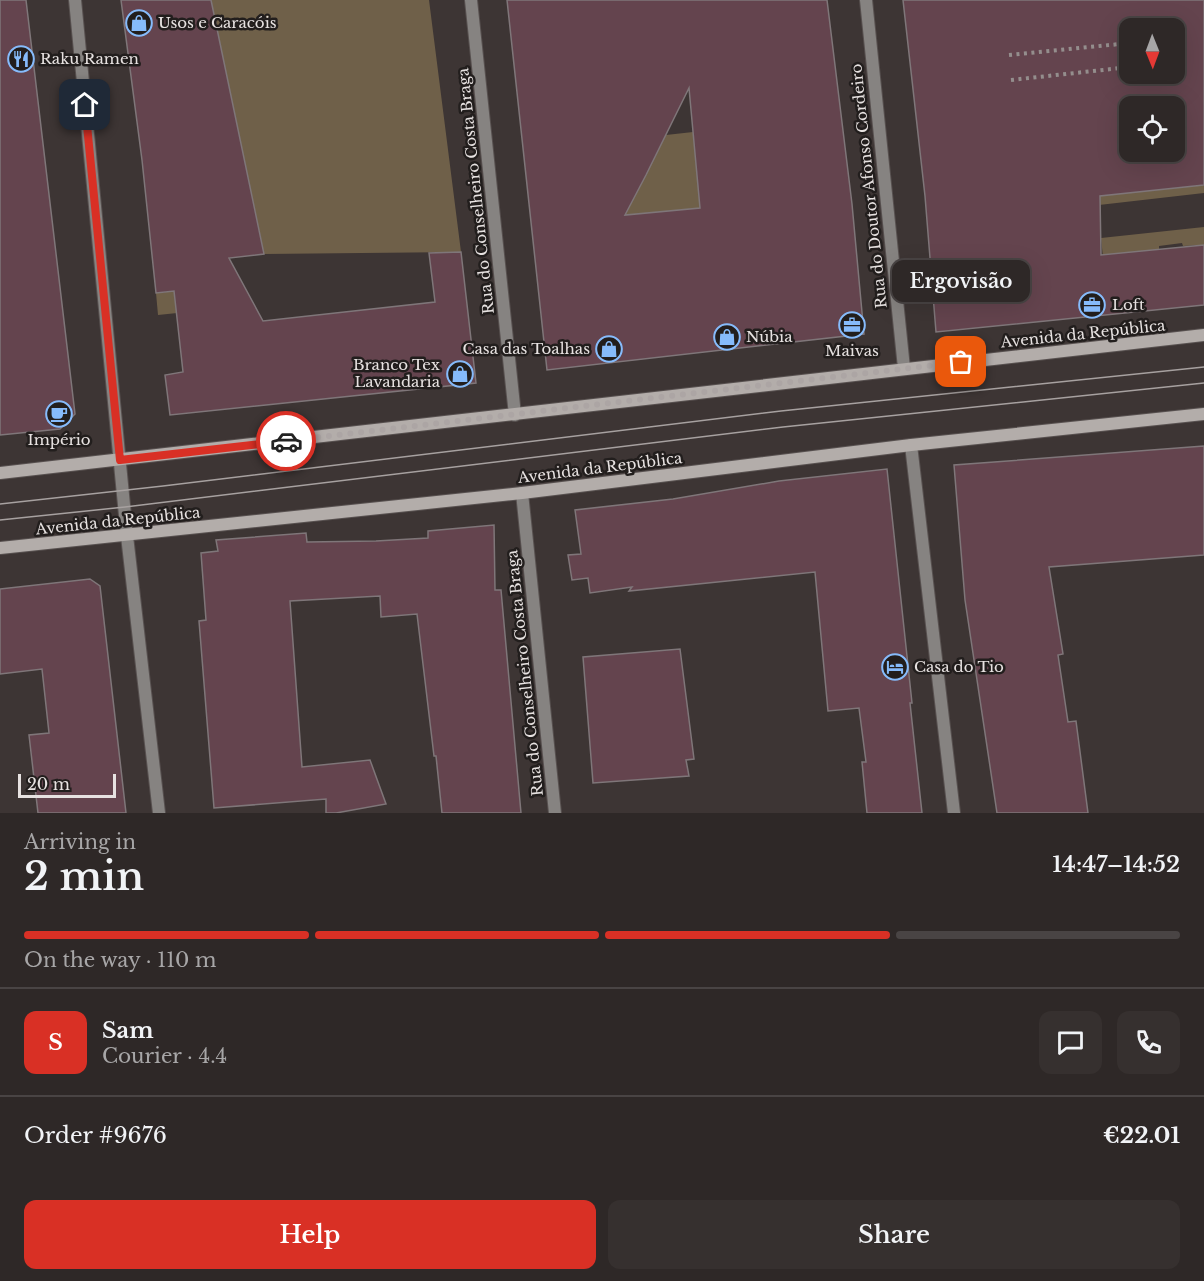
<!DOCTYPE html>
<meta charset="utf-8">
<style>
:root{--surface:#2e2827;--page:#36302f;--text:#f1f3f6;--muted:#a7a6a7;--line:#494444;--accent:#d93025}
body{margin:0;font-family:"Libre Baskerville",serif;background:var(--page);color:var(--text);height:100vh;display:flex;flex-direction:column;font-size:22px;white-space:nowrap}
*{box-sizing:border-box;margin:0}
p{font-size:20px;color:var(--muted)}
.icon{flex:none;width:33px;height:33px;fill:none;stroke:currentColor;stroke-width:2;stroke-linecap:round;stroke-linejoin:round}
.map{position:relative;height:813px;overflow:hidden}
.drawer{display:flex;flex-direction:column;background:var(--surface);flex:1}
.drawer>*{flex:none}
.needle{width:39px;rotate:179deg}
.controls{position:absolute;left:1119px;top:18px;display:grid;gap:12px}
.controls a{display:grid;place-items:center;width:66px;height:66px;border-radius:12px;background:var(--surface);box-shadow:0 6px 24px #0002,0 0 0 2px var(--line);font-size:30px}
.scale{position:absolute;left:18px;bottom:15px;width:98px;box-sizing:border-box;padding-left:6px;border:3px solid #e7e2e1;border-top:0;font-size:16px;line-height:21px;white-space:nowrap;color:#e7e2e1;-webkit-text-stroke:4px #221e1d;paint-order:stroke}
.pin{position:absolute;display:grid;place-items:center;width:51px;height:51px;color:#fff;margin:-26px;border-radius:12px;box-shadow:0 3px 9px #0006}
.courier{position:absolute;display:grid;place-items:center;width:60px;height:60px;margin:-30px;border:4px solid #d93025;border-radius:50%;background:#fff;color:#222;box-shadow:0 2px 8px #0007}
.bubble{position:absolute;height:42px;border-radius:12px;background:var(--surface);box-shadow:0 6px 24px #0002,0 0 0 2px var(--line);font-size:20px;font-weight:600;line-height:42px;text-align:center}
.head em{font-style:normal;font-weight:600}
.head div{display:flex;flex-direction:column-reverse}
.head{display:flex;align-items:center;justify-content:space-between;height:102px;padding:0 24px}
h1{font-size:39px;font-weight:600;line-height:45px}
.bar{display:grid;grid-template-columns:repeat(4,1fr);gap:9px 6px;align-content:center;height:72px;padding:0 24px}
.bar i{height:8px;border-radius:4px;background:var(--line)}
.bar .on{background:var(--accent)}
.bar p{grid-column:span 4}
.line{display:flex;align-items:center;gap:15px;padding:0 24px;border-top:2px solid var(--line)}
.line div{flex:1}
.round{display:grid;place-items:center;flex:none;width:63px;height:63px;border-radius:12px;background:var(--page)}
.button{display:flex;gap:12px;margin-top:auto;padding:12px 24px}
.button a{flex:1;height:69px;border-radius:12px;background:var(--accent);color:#fff;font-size:24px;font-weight:600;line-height:69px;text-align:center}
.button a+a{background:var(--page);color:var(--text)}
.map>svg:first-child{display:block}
.green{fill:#6f6049}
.building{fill:#64444e;stroke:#7f7679;stroke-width:1.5;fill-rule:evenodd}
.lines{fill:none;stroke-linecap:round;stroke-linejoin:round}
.minor-casing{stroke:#585150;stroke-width:14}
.secondary-casing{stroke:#585150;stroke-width:14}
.path{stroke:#948e8d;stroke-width:4;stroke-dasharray:3 4.5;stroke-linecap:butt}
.minor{stroke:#868381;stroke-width:12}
.secondary{stroke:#b3adaa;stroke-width:12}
.tram{stroke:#a7a1a0;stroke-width:1.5}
.done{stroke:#aca5a4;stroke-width:6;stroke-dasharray:0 10.8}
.route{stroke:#d93025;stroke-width:8}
.labels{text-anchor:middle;stroke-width:5;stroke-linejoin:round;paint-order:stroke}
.poi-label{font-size:15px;fill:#e7e2e1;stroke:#221e1d;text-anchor:start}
.street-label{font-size:15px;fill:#e7e2e1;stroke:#221e1d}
</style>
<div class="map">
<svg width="1204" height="813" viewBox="0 0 1204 813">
<rect width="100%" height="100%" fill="#3d3534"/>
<path class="green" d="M211 0H429L461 252 264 254Z
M693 132 701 208 625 215 666 135Z
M1204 185V193L1099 205 1098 196Z
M1204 227V245L1183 246 1182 243 1159 246V251L1139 311 1109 315 1101 238Z
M243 284 254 305 158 315 156 293Z"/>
<path class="building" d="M0 0H26L75 414 60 429 0 435Z
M121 0H211L264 254 229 258 263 321 435 302 429 253 461 252 476 383 170 415 165 375 183 372 174 291 156 293 142 160Z
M507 0H827L852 204 864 334 547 370ZM689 88 700 208 625 215 646 175Z
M903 0H1204V185L1100 196 1101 255 1204 245V305L936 332 925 196ZM1130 28H1174V74H1130ZM1130 106H1174V152H1130Z
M1204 446V555L1049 567 1063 654 1058 655 1068 722 1076 721 1088 813H997L965 600 954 465Z
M887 469 912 703H910L922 813H867L862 762H866L859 708 828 711 815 572 629 591 632 587 590 593 588 578 572 580 568 555 581 554 575 510 673 499 779 481Z
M494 525 495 590H501L521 813H442L436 756H434L417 614 381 617 380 596 290 601 302 767 370 760 386 804 336 813H326V799L214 808 199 621 206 620 201 553 218 551 216 540 306 533 307 542 376 541 428 538V531Z
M90 579 100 586 126 813H38L29 735 49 733 42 669 0 674V589Z
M680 649 694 759 686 760 689 776 593 783 583 657Z"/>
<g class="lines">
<g class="minor-casing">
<path id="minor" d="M75 0 127 536 159 813
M471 0 515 415
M866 0 904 368
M911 445 954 813
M522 493 555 813"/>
</g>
<g class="secondary-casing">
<path id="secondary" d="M0 473 1204 335
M0 548 522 493 911 445 1204 414"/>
</g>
<path class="path" d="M1009 55 1130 43
M1011 80 1130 67"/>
<use href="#minor" class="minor"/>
<use href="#secondary" class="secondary"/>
<path class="tram" d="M0 504 163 486 781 411 1204 367
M0 520 125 507 783 427 1204 383"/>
</g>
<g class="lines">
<path class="done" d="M286 441 961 362"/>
<path class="route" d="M85 105 120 460 286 441"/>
</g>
<defs>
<g id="shop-ring" transform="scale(1.35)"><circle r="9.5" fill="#221e1d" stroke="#86bbfb" stroke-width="1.5"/><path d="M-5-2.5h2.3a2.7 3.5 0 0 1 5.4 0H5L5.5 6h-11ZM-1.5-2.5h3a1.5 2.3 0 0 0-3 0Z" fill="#86bbfb"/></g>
<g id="restaurant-ring" transform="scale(1.35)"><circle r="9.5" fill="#221e1d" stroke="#86bbfb" stroke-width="1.5"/><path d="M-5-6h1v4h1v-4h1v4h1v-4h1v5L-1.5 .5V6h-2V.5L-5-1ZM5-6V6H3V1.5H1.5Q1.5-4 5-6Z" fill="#86bbfb"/></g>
<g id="office-ring" transform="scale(1.35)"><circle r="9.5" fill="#221e1d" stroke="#86bbfb" stroke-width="1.5"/><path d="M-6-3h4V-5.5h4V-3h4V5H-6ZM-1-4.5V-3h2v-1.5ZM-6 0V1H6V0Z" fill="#86bbfb"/></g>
<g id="cafe-ring" transform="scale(1.35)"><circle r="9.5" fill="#221e1d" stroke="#86bbfb" stroke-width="1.5"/><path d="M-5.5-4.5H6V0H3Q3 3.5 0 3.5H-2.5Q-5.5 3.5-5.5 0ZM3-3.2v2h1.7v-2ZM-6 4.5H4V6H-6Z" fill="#86bbfb"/></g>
<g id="hotel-ring" transform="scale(1.35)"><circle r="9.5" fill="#221e1d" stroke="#86bbfb" stroke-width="1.5"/><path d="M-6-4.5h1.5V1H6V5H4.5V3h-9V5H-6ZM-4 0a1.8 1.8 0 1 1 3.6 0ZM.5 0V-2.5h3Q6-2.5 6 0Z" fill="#86bbfb"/></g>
</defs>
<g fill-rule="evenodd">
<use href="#shop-ring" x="139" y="23"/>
<use href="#restaurant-ring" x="21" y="59"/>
<use href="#office-ring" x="1092" y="305"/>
<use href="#office-ring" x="852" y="325"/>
<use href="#shop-ring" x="727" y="337"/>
<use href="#shop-ring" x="609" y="349"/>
<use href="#shop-ring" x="460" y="374"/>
<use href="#cafe-ring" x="59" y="414"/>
<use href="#hotel-ring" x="895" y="667"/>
</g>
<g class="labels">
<g class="poi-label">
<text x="158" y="28">Usos e Caracóis</text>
<text x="40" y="64">Raku Ramen</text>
<text x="1112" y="310">Loft</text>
<text x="746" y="342">Núbia</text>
<text x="590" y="354" text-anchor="end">Casa das Toalhas</text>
<text x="852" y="356" text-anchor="middle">Maivas</text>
<text x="440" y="370" text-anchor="end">Branco Tex<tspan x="440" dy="17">Lavandaria</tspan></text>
<text x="59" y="445" text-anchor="middle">Império</text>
<text x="914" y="672">Casa do Tio</text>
</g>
<g class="street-label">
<text transform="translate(869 186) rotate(-96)" y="5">Rua do Doutor Afonso Cordeiro</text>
<text transform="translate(476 191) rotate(-96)" y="5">Rua do Conselheiro Costa Braga</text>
<text transform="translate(1083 334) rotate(-6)" y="5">Avenida da República</text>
<text transform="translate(600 468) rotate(-7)" y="5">Avenida da República</text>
<text transform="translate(118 521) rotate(-6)" y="5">Avenida da República</text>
<text transform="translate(525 673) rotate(-96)" y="5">Rua do Conselheiro Costa Braga</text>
</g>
</g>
</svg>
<div class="controls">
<a><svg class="needle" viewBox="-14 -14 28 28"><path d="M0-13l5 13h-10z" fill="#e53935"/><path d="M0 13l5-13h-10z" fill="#a7a6a7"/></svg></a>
<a><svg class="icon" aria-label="locate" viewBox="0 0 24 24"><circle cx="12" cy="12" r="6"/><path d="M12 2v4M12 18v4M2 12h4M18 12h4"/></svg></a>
</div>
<div class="scale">20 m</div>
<div class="pin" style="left:961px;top:362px;background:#ea580c"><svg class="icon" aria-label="bag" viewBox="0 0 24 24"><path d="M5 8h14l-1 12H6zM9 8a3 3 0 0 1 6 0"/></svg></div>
<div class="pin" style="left:85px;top:105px;background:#1f2937"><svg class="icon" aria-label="home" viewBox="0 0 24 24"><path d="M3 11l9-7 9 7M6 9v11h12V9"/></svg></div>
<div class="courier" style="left:286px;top:441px"><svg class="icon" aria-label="car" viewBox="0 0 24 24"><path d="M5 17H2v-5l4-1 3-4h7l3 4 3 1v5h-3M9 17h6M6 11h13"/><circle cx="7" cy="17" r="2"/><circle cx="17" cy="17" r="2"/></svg></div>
<div class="bubble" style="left:892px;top:260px;width:138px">Ergovisão</div>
</div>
<section class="drawer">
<div class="head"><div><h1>2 min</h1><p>Arriving in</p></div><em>14:47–14:52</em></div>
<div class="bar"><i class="on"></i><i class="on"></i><i class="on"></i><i></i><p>On the way · 110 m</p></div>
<div class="line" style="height:108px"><b class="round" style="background:var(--accent);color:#fff">S</b><div><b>Sam</b><p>Courier · 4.4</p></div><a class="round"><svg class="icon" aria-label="chat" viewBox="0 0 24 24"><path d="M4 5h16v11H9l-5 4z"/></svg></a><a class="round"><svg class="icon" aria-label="phone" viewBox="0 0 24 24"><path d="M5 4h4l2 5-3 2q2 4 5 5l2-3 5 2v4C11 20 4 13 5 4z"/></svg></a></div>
<div class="line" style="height:78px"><div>Order #9676</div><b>€22.01</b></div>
<div class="button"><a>Help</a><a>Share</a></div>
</section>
